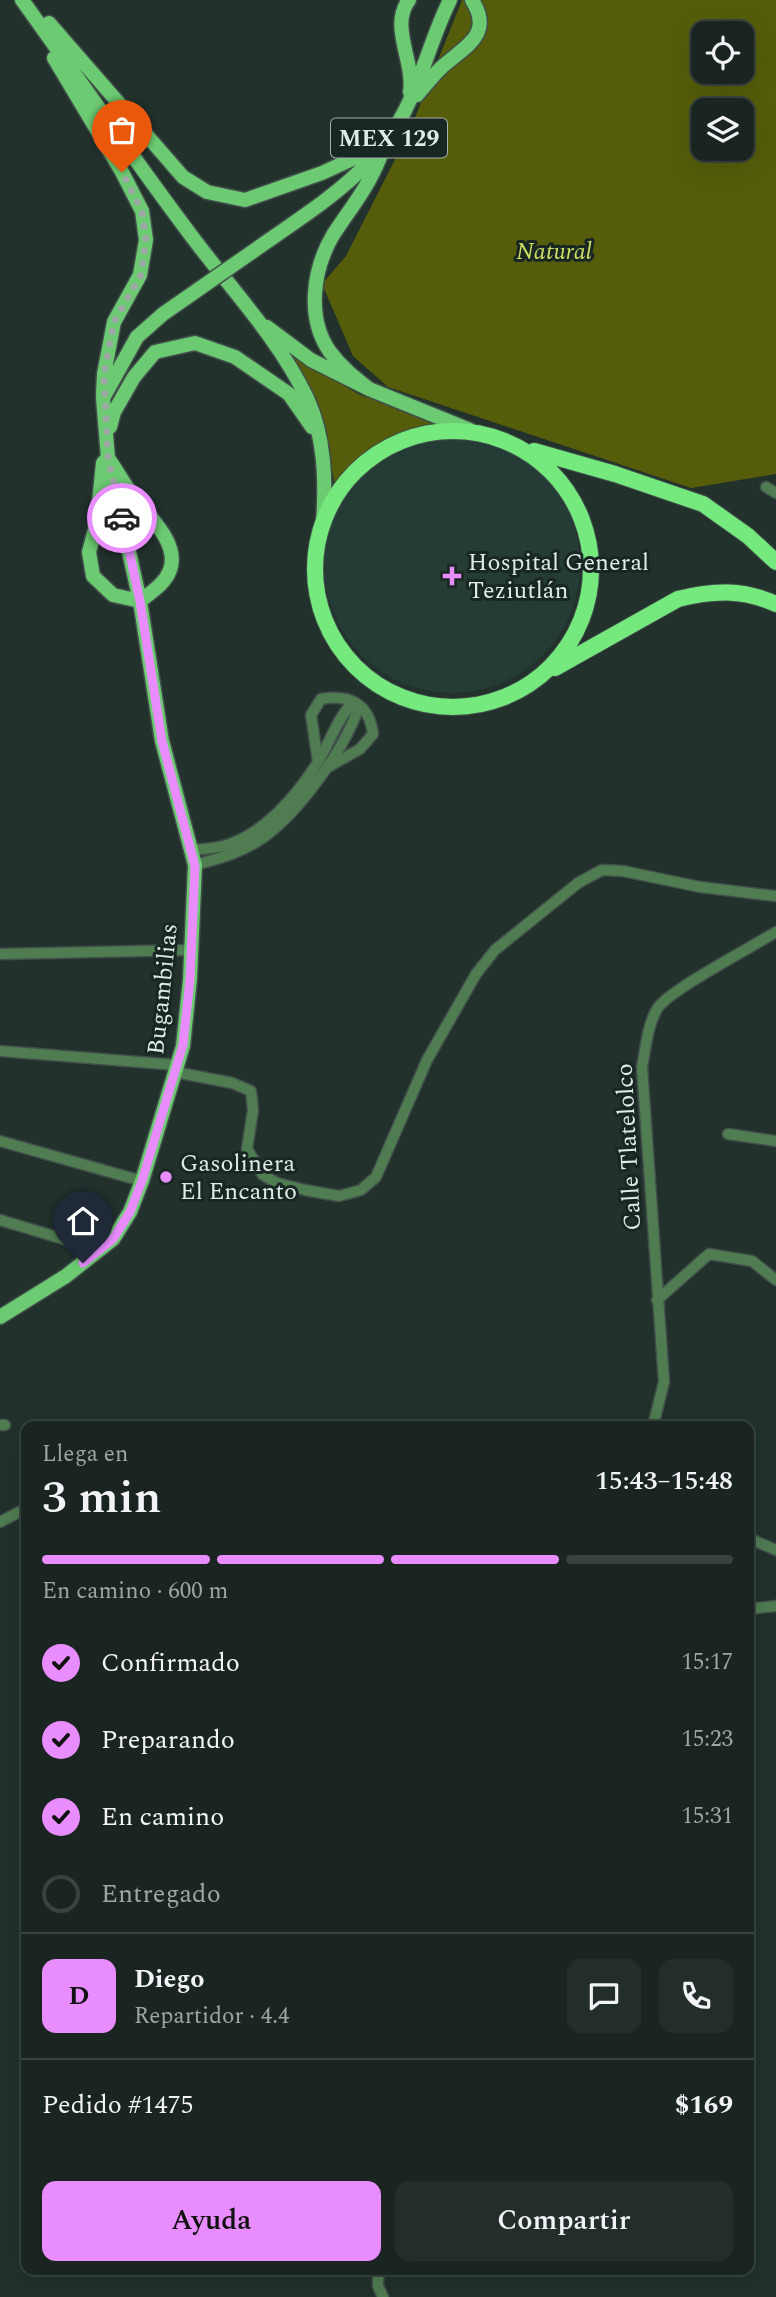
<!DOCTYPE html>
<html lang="es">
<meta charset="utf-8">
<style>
:root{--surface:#1a2521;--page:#232d2a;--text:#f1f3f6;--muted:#9fa5a5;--line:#38423f;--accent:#e98dfe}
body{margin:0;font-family:Spectral,serif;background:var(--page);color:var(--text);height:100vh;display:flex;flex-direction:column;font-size:26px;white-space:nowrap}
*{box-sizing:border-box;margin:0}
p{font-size:23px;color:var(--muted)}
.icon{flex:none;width:38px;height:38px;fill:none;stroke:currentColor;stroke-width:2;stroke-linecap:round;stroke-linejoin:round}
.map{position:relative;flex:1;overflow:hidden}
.drawer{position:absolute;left:21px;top:1421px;width:733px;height:854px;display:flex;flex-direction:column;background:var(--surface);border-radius:14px;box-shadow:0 7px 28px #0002,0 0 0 2px var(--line)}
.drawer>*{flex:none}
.controls{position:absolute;left:691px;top:21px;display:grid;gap:14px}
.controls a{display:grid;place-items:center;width:63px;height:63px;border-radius:14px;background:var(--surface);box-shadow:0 7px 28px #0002,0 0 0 2px var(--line);font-size:35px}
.pin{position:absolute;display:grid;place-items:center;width:60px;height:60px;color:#fff;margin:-72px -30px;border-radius:50% 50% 50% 0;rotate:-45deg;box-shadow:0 0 7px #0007}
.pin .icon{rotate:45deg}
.courier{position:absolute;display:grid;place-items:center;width:70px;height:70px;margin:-35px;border:5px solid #e98dfe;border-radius:50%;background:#fff;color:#222;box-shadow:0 2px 9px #0007}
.overview em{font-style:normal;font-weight:600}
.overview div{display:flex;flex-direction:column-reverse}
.overview{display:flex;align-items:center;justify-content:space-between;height:119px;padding:0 21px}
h1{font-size:46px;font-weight:600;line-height:52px}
.bar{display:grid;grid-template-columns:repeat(4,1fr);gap:10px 7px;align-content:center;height:84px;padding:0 21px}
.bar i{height:9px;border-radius:5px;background:var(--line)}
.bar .current{background:var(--accent)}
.bar p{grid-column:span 4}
.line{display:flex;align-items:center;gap:18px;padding:0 21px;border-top:2px solid var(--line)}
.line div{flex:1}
.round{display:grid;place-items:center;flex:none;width:74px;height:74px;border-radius:14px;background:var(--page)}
ol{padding:0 21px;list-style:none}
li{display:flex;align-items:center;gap:21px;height:77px}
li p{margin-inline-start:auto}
li .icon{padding:7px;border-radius:50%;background:var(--accent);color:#111;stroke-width:4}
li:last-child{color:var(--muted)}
li i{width:38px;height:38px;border:4px solid var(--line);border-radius:50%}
.action{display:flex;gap:14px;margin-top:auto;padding:14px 21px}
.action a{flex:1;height:80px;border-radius:14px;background:var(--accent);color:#111;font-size:28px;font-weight:600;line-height:80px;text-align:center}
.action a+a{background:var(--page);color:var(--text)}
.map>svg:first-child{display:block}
.built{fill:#253c36}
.green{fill:#555d0a;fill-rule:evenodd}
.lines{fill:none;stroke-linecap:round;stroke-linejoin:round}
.minor-casing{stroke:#404f4a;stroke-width:13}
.major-casing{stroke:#404f4a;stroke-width:17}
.highway-casing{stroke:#404f4a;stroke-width:18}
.minor{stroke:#507c52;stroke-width:10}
.major{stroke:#6cca72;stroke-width:14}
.highway{stroke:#76e97e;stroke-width:16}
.major-bridge-casing{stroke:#404f4a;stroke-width:17;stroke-linecap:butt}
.major-bridge{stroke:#6cca72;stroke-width:14}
.done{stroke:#9ea9a5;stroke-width:7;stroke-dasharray:0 12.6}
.route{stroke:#e98dfe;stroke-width:9}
.poi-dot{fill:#e98dfe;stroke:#182723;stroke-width:2.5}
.labels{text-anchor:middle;stroke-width:6;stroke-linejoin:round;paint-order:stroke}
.shield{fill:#182723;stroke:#a4b0ac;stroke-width:2}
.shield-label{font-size:23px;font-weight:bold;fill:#e0eae6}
.park-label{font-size:24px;font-style:italic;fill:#cdde62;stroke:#182723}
.poi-label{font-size:24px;fill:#e0eae6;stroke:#182723;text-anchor:start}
.street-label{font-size:24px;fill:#e0eae6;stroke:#182723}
</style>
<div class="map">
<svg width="776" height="2297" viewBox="0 0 776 2297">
<rect width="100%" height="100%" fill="#22312c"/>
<path class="built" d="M324 565a128 128 0 1 1 256 0a128 128 0 1 1-256 0Z"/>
<path class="green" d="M462 0H776V474L691 488 388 387 353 356 322 284 346 256 410 130ZM704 33H742V72H704ZM704 110H742V149H704Z
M287 351 358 394 441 424 395 439 354 469 336 490 322 422Z"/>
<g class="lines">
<g class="minor-casing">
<path id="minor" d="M766 487 776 493
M318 762 311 715 321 699C349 694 369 703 373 734L360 749 328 767
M191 850C201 849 213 849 223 846 263 836 297 795 318 762 330 742 337 719 353 702
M195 865C217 859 241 853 261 839 297 815 347 747 359 705
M0 954 191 950
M0 1051 177 1065
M175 1072 232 1083 251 1091 253 1110 247 1149 263 1175 277 1183 305 1190 339 1196 361 1190 376 1177 427 1060 476 974 495 950 578 883 602 870 623 871 700 887 775 896
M728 1134 776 1141
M0 1141 142 1181
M0 1220 100 1250
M657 1300 709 1254 752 1261 776 1280
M0 1425H5
M653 1426 664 1382 642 1067C646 1047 647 1027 657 1009 669 990 752 947 776 932
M0 1522 25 1509 26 1514
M755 1541 776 1550
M749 1609 776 1606
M378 2270V2286L383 2297"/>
</g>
<g class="major-casing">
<path id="major" d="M22 0C79 79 134 160 193 238 232 290 278 338 307 398 325 437 326 481 323 523
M409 0C389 26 415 62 410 92
M49 23 183 177 207 192 245 200 322 173 385 144
M54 58 122 172 142 211 146 240 140 275 114 322 104 374 103 394
M417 95C425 86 433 75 443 66 465 46 494 35 472 0
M275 236C331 197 381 165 410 100 425 67 434 32 450 0
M267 327 311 360 369 389 470 430
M369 389C355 378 341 367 330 352 306 318 313 269 333 235 350 209 369 186 380 157
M110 427 114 412 134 377 155 352 195 343 235 357 289 394 312 427
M108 458C116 470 124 483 132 495 147 515 180 542 170 570 165 584 151 592 140 601L113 595 93 576 89 552 97 522 103 463Z
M0 1317 66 1276 113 1239 130 1212 142 1181 183 1046 190 979 195 865 162 741 140 601 108 458 103 398 137 337 163 314"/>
</g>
<g class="highway-casing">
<path id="highway" d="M315 569a138 138 0 1 1 276 0a138 138 0 1 1-276 0Z
M534 451 615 474 703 504 748 536 776 562
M555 668 678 599C713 590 743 589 776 604"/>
</g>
<use href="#minor" class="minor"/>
<use href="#major" class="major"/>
<use href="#highway" class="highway"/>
<g class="major-bridge-casing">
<path id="major-bridge" d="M163 314 275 236"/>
</g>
<use href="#major-bridge" class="major-bridge"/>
</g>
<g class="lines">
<path class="done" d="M122 518 108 458 104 374 114 322 141 275 146 240 142 211 122 172"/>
<path class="route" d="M83 1263 113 1239 130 1212 142 1181 183 1045 190 979 195 866 162 741 140 601 122 518"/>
</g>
<g class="poi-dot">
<path d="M448.5 565.5h7v7h7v7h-7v7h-7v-7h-7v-7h7z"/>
<circle cx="166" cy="1177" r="7"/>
</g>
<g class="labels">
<rect class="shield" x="331" y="118.5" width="116" height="39" rx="5"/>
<g class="shield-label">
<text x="389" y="146">MEX 129</text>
</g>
<g class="park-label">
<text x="554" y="259">Natural</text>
</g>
<g class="poi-label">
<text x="468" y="570">Hospital General<tspan x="468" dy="28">Teziutlán</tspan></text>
<text x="180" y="1171">Gasolinera<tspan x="180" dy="28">El Encanto</tspan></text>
</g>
<g class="street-label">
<text transform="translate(162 989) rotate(-84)" y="8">Bugambilias</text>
<text transform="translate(628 1147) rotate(-93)" y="8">Calle Tlatelolco</text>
</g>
</g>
</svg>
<div class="controls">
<a><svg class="icon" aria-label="locate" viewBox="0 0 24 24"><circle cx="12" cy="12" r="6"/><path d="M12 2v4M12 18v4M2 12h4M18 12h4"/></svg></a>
<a><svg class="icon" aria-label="layers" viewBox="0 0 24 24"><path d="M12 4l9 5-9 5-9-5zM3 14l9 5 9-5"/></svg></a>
</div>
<div class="pin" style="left:122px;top:172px;background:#ea580c"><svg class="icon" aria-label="bag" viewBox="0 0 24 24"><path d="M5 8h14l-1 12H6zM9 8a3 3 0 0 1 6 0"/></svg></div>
<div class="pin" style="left:83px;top:1263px;background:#1f2937"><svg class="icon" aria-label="home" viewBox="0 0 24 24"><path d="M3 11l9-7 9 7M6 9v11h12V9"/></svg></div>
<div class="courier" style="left:122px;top:518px"><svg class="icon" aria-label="car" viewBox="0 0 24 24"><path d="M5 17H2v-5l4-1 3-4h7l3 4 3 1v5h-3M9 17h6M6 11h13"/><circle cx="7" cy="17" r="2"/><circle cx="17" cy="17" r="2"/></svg></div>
<section class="drawer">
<div class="overview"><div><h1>3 min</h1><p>Llega en</p></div><em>15:43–15:48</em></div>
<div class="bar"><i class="current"></i><i class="current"></i><i class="current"></i><i></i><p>En camino · 600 m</p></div>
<ol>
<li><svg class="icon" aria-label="check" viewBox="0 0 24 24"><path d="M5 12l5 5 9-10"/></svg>Confirmado<p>15:17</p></li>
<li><svg class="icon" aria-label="check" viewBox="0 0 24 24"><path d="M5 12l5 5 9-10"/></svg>Preparando<p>15:23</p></li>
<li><svg class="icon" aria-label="check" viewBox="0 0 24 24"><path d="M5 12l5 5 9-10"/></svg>En camino<p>15:31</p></li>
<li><i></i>Entregado</li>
</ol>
<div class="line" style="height:126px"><b class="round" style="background:var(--accent);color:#111">D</b><div><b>Diego</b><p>Repartidor · 4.4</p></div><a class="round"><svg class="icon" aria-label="chat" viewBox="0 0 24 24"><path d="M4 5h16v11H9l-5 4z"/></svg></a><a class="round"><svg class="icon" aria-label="phone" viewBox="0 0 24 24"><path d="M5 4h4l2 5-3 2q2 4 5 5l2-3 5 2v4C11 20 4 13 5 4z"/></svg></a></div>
<div class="line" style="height:91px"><div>Pedido #1475</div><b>$169</b></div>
<div class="action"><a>Ayuda</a><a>Compartir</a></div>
</section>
</div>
